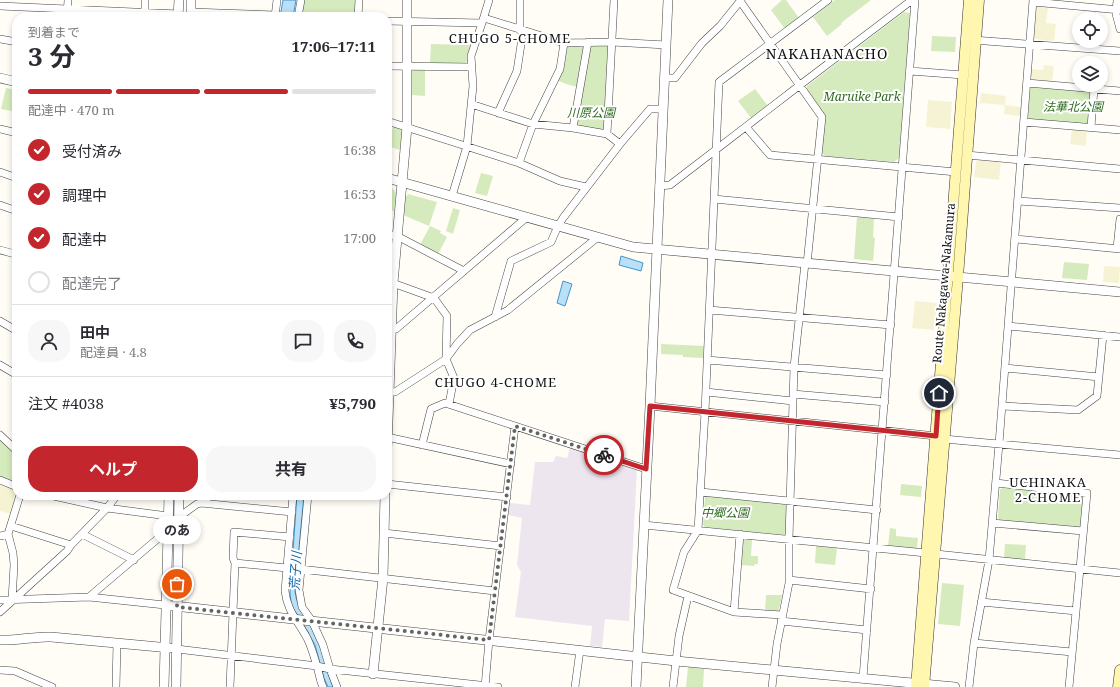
<!DOCTYPE html>
<html lang="ja">
<meta charset="utf-8">
<style>
:root{--surface:#fff;--page:#f7f7f7;--text:#2b2b33;--muted:#7c7c81;--line:#e1e1e2;--accent:#c4262e}
body{margin:0;font-family:"Noto Serif","Noto Sans JP",serif;background:var(--page);color:var(--text);height:100vh;display:flex;flex-direction:column;font-size:15px;white-space:nowrap}
*{box-sizing:border-box;margin:0}
p{font-size:13px;color:var(--muted)}
.icon{flex:none;width:22px;height:22px;fill:none;stroke:currentColor;stroke-width:2;stroke-linecap:round;stroke-linejoin:round}
.map{position:relative;flex:1;overflow:hidden}
.side{position:absolute;left:12px;top:12px;width:380px;height:488px;display:flex;flex-direction:column;background:var(--surface);border-radius:16px;box-shadow:0 2px 6px #0003}
.side>*{flex:none}
.fabs{position:absolute;left:1072px;top:12px;display:grid;gap:8px}
.fabs a{display:grid;place-items:center;width:36px;height:36px;border-radius:50%;background:var(--surface);box-shadow:0 2px 6px #0003;font-size:20px}
.pin{position:absolute;display:grid;place-items:center;width:34px;height:34px;color:#fff;margin:-17px;border:2px solid #fff;border-radius:50%;box-shadow:0 1px 4px #0007}
.courier{position:absolute;display:grid;place-items:center;width:40px;height:40px;margin:-20px;border:3px solid #c4262e;border-radius:50%;background:#fff;color:#222;box-shadow:0 1px 5px #0007}
.bubble{position:absolute;height:28px;border-radius:14px;background:var(--surface);box-shadow:0 2px 6px #0003;font-size:13px;font-weight:700;line-height:28px;text-align:center}
.overview em{font-style:normal;font-weight:700}
.overview div{display:flex;flex-direction:column-reverse}
.overview{display:flex;align-items:center;justify-content:space-between;height:68px;padding:0 16px}
h1{font-size:26px;font-weight:700;line-height:30px}
.bar{display:grid;grid-template-columns:repeat(4,1fr);gap:6px 4px;align-content:center;height:48px;padding:0 16px}
.bar i{height:5px;border-radius:3px;background:var(--line)}
.bar .current{background:var(--accent)}
.bar p{grid-column:span 4}
.line{display:flex;align-items:center;gap:10px;padding:0 16px;border-top:1px solid var(--line)}
.line div{flex:1}
.round{display:grid;place-items:center;flex:none;width:42px;height:42px;border-radius:16px;background:var(--page)}
ol{padding:0 16px;list-style:none}
li{display:flex;align-items:center;gap:12px;height:44px}
li p{margin-inline-start:auto}
li .icon{padding:4px;border-radius:50%;background:var(--accent);color:#fff;stroke-width:4}
li:last-child{color:var(--muted)}
li i{width:22px;height:22px;border:2px solid var(--line);border-radius:50%}
.primary-button{display:flex;gap:8px;margin-top:auto;padding:8px 16px}
.primary-button a{flex:1;height:46px;border-radius:16px;background:var(--accent);color:#fff;font-size:16px;font-weight:700;line-height:46px;text-align:center}
.primary-button a+a{background:var(--page);color:var(--text)}
.map>svg:first-child{display:block}
.industrial{fill:#eee6ef}
.farmland{fill:#f6f3d4}
.green{fill:#d5ebbd}
.water{fill:#b9e0f7;stroke:#3f96cf}
.lines{fill:none;stroke-linecap:round;stroke-linejoin:round}
.minor-casing{stroke:#444;stroke-width:8}
.tertiary-casing{stroke:#444;stroke-width:10}
.secondary-casing{stroke:#333;stroke-width:11}
.minor{stroke:#fff;stroke-width:7}
.tertiary{stroke:#fff;stroke-width:9}
.secondary{stroke:#fff6b0;stroke-width:10}
.done{stroke:#646461;stroke-width:4;stroke-dasharray:0 7.2}
.route{stroke:#c4262e;stroke-width:5}
.labels{text-anchor:middle;stroke-width:4;stroke-linejoin:round;paint-order:stroke}
.park-label{font-size:12px;font-style:italic;fill:#2f6b1f;stroke:#fff}
.street-label{font-size:12px;fill:#111;stroke:#fff}
.neighbourhood-label{font-size:13px;letter-spacing:1px;fill:#111;stroke:#fff}
.water-label{font-size:13px;font-style:italic;fill:#1768a6;stroke:#fff}
.quarter-label{font-size:14px;letter-spacing:1px;fill:#111;stroke:#fff}
</style>
<div class="map">
<svg width="1120" height="687" viewBox="0 0 1120 687">
<rect width="100%" height="100%" fill="#fffdf5"/>
<path class="industrial" d="M570 448 637 469 629 621 605 619 602 647 590 646 592 626 515 617 521 572 517 565 522 518 508 515 510 503 530 505 535 462H553L556 456 567 458Z"/>
<path class="farmland" d="M1038 6 1048 7 1046 23 1056 24 1054 41 1035 39 1033 37 1036 8Z
M1044 65 1054 66 1052 83 1032 81 1030 79 1031 69 1043 70Z
M981 93 1006 96 1005 105 1021 107 1020 116 1004 114 1005 105 980 103Z
M928 100 952 102 950 129 926 127Z
M1072 128 1087 129 1086 146 1070 144Z
M977 160 1001 162 999 180 974 177 976 162Z
M1104 266 1120 267 1119 283 1103 282Z
M915 301 937 303 934 330 912 328Z
M1 484 14 489 17 493 11 514 0 511V487Z"/>
<path class="green" d="M304 0H357L356 15 354 17H303L302 15Z
M782 0H786L799 18 785 29 771 10Z
M835 0H871L841 23 842 24 827 36 813 17Z
M904 12 910 13 899 158 894 162 825 156 821 152 825 116 807 89V86Z
M932 36 956 37 955 52 931 51Z
M431 44 471 45 467 56V61L465 63H430Z
M568 45H582L585 48 578 87 566 84 557 80 565 47Z
M606 45 608 47 604 128 601 130 578 126 576 123 590 46Z
M413 69H425V96L412 95V71Z
M1033 86 1089 91 1092 94 1089 122 1086 125 1029 120 1028 118 1030 89Z
M6 88 17 90V112L1 109Z
M755 89 768 106 751 118 738 101Z
M393 127 400 129 402 132 400 150 387 146Z
M481 173 493 176 487 196 475 193Z
M387 188 393 189 396 193 394 211 387 209Z
M408 194 437 202 429 226 403 215 405 198Z
M453 208 460 210 453 234 446 231Z
M857 216 874 218 873 237 875 238 873 261 854 259Z
M430 226 441 231 440 233 447 237 438 254 420 245Z
M1064 262 1089 264 1087 280 1062 278Z
M661 344 704 346 703 358 683 357V355L661 354Z
M0 439 17 455V484L0 477Z
M901 484 922 486 921 497 900 495Z
M1002 488 1082 495 1083 497 1081 525 1078 528 1000 521 998 517 1000 490Z
M706 495 784 504 787 506 786 534 785 535 705 527 703 525 705 497Z
M890 528 896 529V536L918 538 917 549 888 546Z
M745 538 752 539 751 556H758V564H755L754 566 741 565 743 540Z
M1005 544 1026 545 1025 560 1004 558Z
M816 546 837 548 835 565 815 563Z
M942 583 964 585 960 626 938 624Z
M766 595H782L779 609 777 612 765 611Z
M688 667 704 669 703 687H686Z"/>
<path class="water" d="M283 0H296L293 17H280Z
M621 256 643 263 641 271 619 265Z
M563 281 572 284 565 306 557 303Z
M297 495H304L295 591C297 610 307 617 315 633 324 650 325 669 333 687H328L324 678 315 645 307 631 293 608 291 602 290 593Z"/>
<g class="lines">
<g class="minor-casing">
<path id="minor" d="M1117 0 1116 14 1120 29
M740 1 822 117 807 264
M1033 2 1120 10
M0 6 179 14
M191 12 275 15
M67 17 68 0
M145 17V0
M275 17 277 0
M298 17 301 0
M358 17 359 0
M484 18 564 43 612 42 666 45
M387 21 482 23
M520 30V0
M0 39 17 42
M973 40 1120 51
M387 66 472 67
M910 71 963 75
M664 78H675L702 43 720 26 741 0
M1027 83 1120 91
M471 104 533 124 573 128 607 134 620 144
M498 113 517 71 523 31
M387 121 519 163 560 181 586 187
M1024 122 1120 130
M746 127 770 155 956 172
M1091 127 1094 89
M573 128 588 42
M0 129 17 133
M607 134 614 0
M967 155 1120 169
M519 163 533 124 560 69 564 43
M0 172 17 178
M659 186 670 185 800 85 912 0
M452 196 467 146 473 86 471 56 482 23 489 0
M714 199 899 217
M1018 201 1120 208
M0 205 17 211
M387 234 397 236 464 271
M1015 239 1120 249
M1117 248 1120 219
M0 250 15 254V252L17 254
M387 281 434 298 447 316 446 359 454 378 449 404
M709 310 891 325
M495 317 511 261 551 242 558 226 563 218 620 144 650 109H663
M0 321 17 331
M1008 326 1120 337
M391 329H396L527 217
M707 360 887 375
M0 365 17 375
M1005 368 1099 377
M389 392H395L446 359 457 344 470 330 508 310 598 237
M706 392 793 401
M793 394 885 402
M650 406 936 436 944 439 1120 455
M1002 406 1078 410 1097 396 1103 335
M0 435 17 451
M387 437 511 464
M422 445 431 409 445 403 646 469
M0 480 17 487
M996 483 1087 493 1069 687
M387 484 507 497
M701 492 877 510
M49 495 107 508 168 516
M293 495 285 591C287 611 298 621 307 638 314 652 317 667 321 682L323 687
M308 495 299 590 302 607 312 621 323 645 330 669 337 687
M201 503 292 512
M179 517 197 504 201 503 211 495
M992 523 1083 531
M644 525 926 553
M11 526 71 545
M384 533 501 546
M82 534 134 560
M0 536 8 534
M936 554 1120 573
M235 563 233 558 234 532 290 537
M300 569 495 591
M789 580 871 589
M89 597 168 530
M0 600 89 597 165 605
M12 600 14 565 13 553 8 534 20 495
M981 602 1076 611
M0 612 67 551 71 545 107 508 117 495
M734 612 740 534
M782 615 734 612 673 590 684 552 698 530 705 412 719 82 828 0
M781 621 867 630
M974 643 1072 652
M177 649 317 666 330 669 498 687
M0 670 15 671 52 687
M863 678 915 0
M116 687 117 643
M230 687 235 563 287 568
M485 687 489 640 515 426
M575 687 580 650
M673 687 679 636 688 596
M772 687 777 644 789 583V539L794 367 805 263
M969 687 974 643 989 560 999 444 1033 0"/>
</g>
<g class="tertiary-casing">
<path id="tertiary" d="M178 17 179 0
M191 17V0
M0 78 17 82
M387 178 633 247 1120 292
M387 448 393 283 407 127V0
M165 605 676 661 955 687
M0 640C17 641 34 636 51 637L170 648
M373 674 383 578 385 495
M164 687 169 495
M176 687 179 495
M636 687 650 406 668 0"/>
</g>
<g class="secondary-casing">
<path id="secondary" d="M916 687 969 0
M924 687 958 277 979 0
M1118 687 1120 670"/>
</g>
<use href="#minor" class="minor"/>
<use href="#tertiary" class="tertiary"/>
<use href="#secondary" class="secondary"/>
</g>
<g class="lines">
<path class="done" d="M177 584V607L489 640 515 426 604 455"/>
<path class="route" d="M604 455 646 469 650 406 936 436 939 393"/>
</g>
<g class="labels">
<g class="park-label">
<text x="862" y="101">Maruike Park</text>
<text x="1073" y="111">法華北公園</text>
<text x="591" y="117">川原公園</text>
<text x="725" y="517">中郷公園</text>
</g>
<g class="street-label">
<text transform="translate(944 283) rotate(-85)" y="4">Route Nakagawa-Nakamura</text>
</g>
<g class="neighbourhood-label">
<text x="510" y="43">CHUGO 5-CHOME</text>
<text x="496" y="387">CHUGO 4-CHOME</text>
<text x="1048" y="487">UCHINAKA<tspan x="1048" dy="15">2-CHOME</tspan></text>
</g>
<g class="water-label">
<text transform="translate(295 571) rotate(-86)" y="5">荒子川</text>
</g>
<g class="quarter-label">
<text x="827" y="59">NAKAHANACHO</text>
</g>
</g>
</svg>
<div class="fabs">
<a><svg class="icon" aria-label="locate" viewBox="0 0 24 24"><circle cx="12" cy="12" r="6"/><path d="M12 2v4M12 18v4M2 12h4M18 12h4"/></svg></a>
<a><svg class="icon" aria-label="layers" viewBox="0 0 24 24"><path d="M12 4l9 5-9 5-9-5zM3 14l9 5 9-5"/></svg></a>
</div>
<div class="pin" style="left:177px;top:584px;background:#ea580c"><svg class="icon" aria-label="bag" viewBox="0 0 24 24"><path d="M5 8h14l-1 12H6zM9 8a3 3 0 0 1 6 0"/></svg></div>
<div class="pin" style="left:939px;top:393px;background:#1f2937"><svg class="icon" aria-label="home" viewBox="0 0 24 24"><path d="M3 11l9-7 9 7M6 9v11h12V9"/></svg></div>
<div class="courier" style="left:604px;top:455px"><svg class="icon" aria-label="bike" viewBox="0 0 24 24"><circle cx="6" cy="16" r="4"/><circle cx="18" cy="16" r="4"/><path d="M6 16l4-8h5l3 8M10 8l3 8H6M13 5h3"/></svg></div>
<div class="bubble" style="left:153px;top:516px;width:48px">のあ</div>
<section class="side">
<div class="overview"><div><h1>3 分</h1><p>到着まで</p></div><em>17:06–17:11</em></div>
<div class="bar"><i class="current"></i><i class="current"></i><i class="current"></i><i></i><p>配達中 · 470 m</p></div>
<ol>
<li><svg class="icon" aria-label="check" viewBox="0 0 24 24"><path d="M5 12l5 5 9-10"/></svg>受付済み<p>16:38</p></li>
<li><svg class="icon" aria-label="check" viewBox="0 0 24 24"><path d="M5 12l5 5 9-10"/></svg>調理中<p>16:53</p></li>
<li><svg class="icon" aria-label="check" viewBox="0 0 24 24"><path d="M5 12l5 5 9-10"/></svg>配達中<p>17:00</p></li>
<li><i></i>配達完了</li>
</ol>
<div class="line" style="height:72px"><a class="round"><svg class="icon" aria-label="person" viewBox="0 0 24 24"><circle cx="12" cy="8" r="4"/><path d="M4 21q1-7 8-7t8 7"/></svg></a><div><b>田中</b><p>配達員 · 4.8</p></div><a class="round"><svg class="icon" aria-label="chat" viewBox="0 0 24 24"><path d="M4 5h16v11H9l-5 4z"/></svg></a><a class="round"><svg class="icon" aria-label="phone" viewBox="0 0 24 24"><path d="M5 4h4l2 5-3 2q2 4 5 5l2-3 5 2v4C11 20 4 13 5 4z"/></svg></a></div>
<div class="line" style="height:52px"><div>注文 #4038</div><b>¥5,790</b></div>
<div class="primary-button"><a>ヘルプ</a><a>共有</a></div>
</section>
</div>
